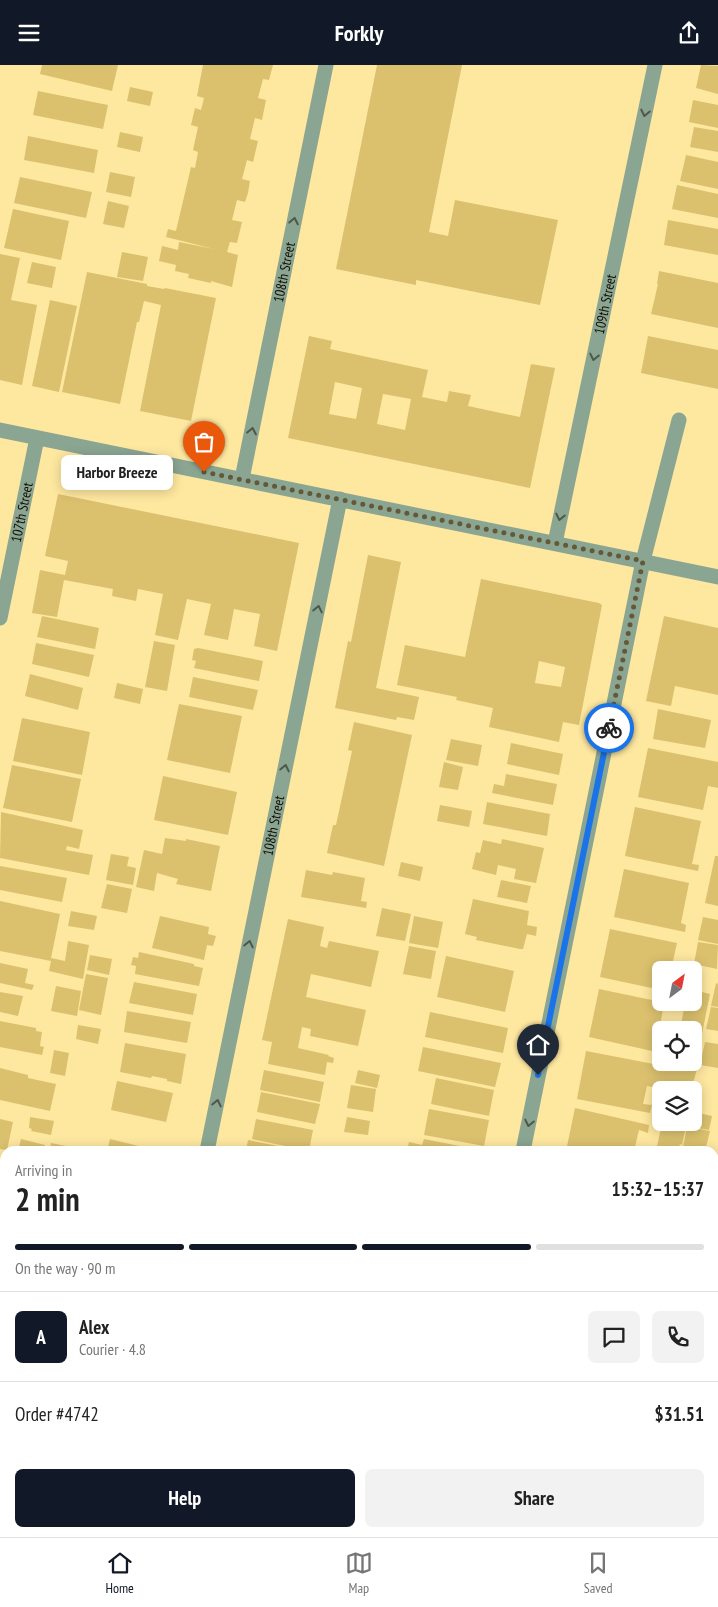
<!DOCTYPE html>
<meta charset="utf-8">
<style>
:root{--surface:#fff;--page:#f2f2f2;--text:#222;--muted:#767676;--line:#e0e0e0;--accent:#111827}
body{margin:0;font-family:"PT Sans Narrow",sans-serif;background:var(--page);color:var(--text);height:100vh;display:flex;flex-direction:column;font-size:19px;white-space:nowrap}
*{box-sizing:border-box;margin:0}
p{font-size:16px;color:var(--muted)}
.icon{flex:none;width:28px;height:28px;fill:none;stroke:currentColor;stroke-width:2;stroke-linecap:round;stroke-linejoin:round}
.map{position:relative;flex:1;overflow:hidden}
.panel{position:absolute;left:0px;top:1081px;width:719px;height:391px;display:flex;flex-direction:column;background:var(--surface);border-radius:15px 15px 0 0;box-shadow:0 2px 12px #0003}
.panel>*{flex:none}
.needle{width:32px;rotate:32deg}
.tools{position:absolute;left:652px;top:896px;display:grid;gap:10px}
.tools a{display:grid;place-items:center;width:50px;height:50px;border-radius:8px;background:var(--surface);box-shadow:0 2px 12px #0003;font-size:25px}
.pin{position:absolute;display:grid;place-items:center;width:42px;height:42px;color:#fff;margin:-51px -21px;border-radius:50% 50% 50% 0;rotate:-45deg;box-shadow:0 0 5px #0007}
.pin .icon{rotate:45deg}
.courier{position:absolute;display:grid;place-items:center;width:50px;height:50px;margin:-25px;border:4px solid #1a73e8;border-radius:50%;background:#fff;color:#222;box-shadow:0 1px 6px #0007}
.bubble{position:absolute;height:35px;border-radius:8px;background:var(--surface);box-shadow:0 2px 12px #0003;font-size:16px;font-weight:600;line-height:35px;text-align:center}
.headline em{font-style:normal;font-weight:600}
.headline div{display:flex;flex-direction:column-reverse}
.headline{display:flex;align-items:center;justify-content:space-between;height:85px;padding:0 15px}
h1{font-size:32px;font-weight:600;line-height:38px}
.bar{display:grid;grid-template-columns:repeat(4,1fr);gap:8px 5px;align-content:center;height:60px;padding:0 15px}
.bar i{height:6px;border-radius:4px;background:var(--line)}
.bar .active{background:var(--accent)}
.bar p{grid-column:span 4}
.line{display:flex;align-items:center;gap:12px;padding:0 15px;border-top:1px solid var(--line)}
.line div{flex:1}
.round{display:grid;place-items:center;flex:none;width:52px;height:52px;border-radius:8px;background:var(--page)}
.action{display:flex;gap:10px;margin-top:auto;padding:10px 15px}
.action a{flex:1;height:58px;border-radius:8px;background:var(--accent);color:#fff;font-size:20px;font-weight:600;line-height:58px;text-align:center}
.action a+a{background:var(--page);color:var(--text)}
header{display:flex;justify-content:space-between;align-items:center;height:65px;padding:0 15px;background:var(--accent);color:#fff;font-size:22px;font-weight:600}
.tab-bar{display:flex;justify-content:space-around;align-items:center;height:70px;border-top:1px solid var(--line);background:var(--surface);font-size:14px;color:var(--muted)}
.tab-bar a{display:grid;justify-items:center;gap:2px}
.tab-bar .active{color:var(--accent)}
.map>svg:first-child{display:block}
.building{fill:#dbc16e;fill-rule:evenodd}
.lines{fill:none;stroke-linecap:round;stroke-linejoin:round}
.minor{stroke:#8aa591;stroke-width:15}
.oneway{stroke:#4e5848}
.done{stroke:#645838;stroke-width:5;stroke-dasharray:0 9}
.route{stroke:#1a73e8;stroke-width:6}
.labels{text-anchor:middle;stroke-width:4.5;stroke-linejoin:round;paint-order:stroke}
.street-label{font-size:14px;fill:#110b00;stroke:#fee79f}
</style>
<header><svg class="icon" aria-label="menu" viewBox="0 0 24 24"><path d="M4 6h16M4 12h16M4 18h16"/></svg>Forkly<svg class="icon" aria-label="share" viewBox="0 0 24 24"><path d="M12 15V3M7 8l5-5 5 5M5 13v7h14v-7"/></svg></header>
<div class="map">
<svg width="718" height="1472" viewBox="0 0 718 1472">
<rect width="100%" height="100%" fill="#fee79f"/>
<path class="building" d="M42 0H118L112 26 40 9Z
M203 0H273L269 15 263 14 258 33 266 35 262 55 255 53 250 74 258 76 253 97 247 95 242 114 250 116 248 128 245 137 237 135 232 155 242 157 237 178 230 177 227 187 238 190 232 222 211 216V218L188 213 189 209 175 206 176 200 159 196 162 181 178 185 179 177 214 184 166 172 168 164 176 166 191 102 195 103 198 87 193 85 198 62 191 60 195 43 201 45 204 33 197 31Z
M377 0H462L429 167 448 171 455 135 558 155 540 240 416 215V220L336 204Z
M701 0 718 1V29L696 23Z
M130 22 153 27 150 41 127 36Z
M38 26 108 40 103 64 33 50Z
M693 35 718 40V63L689 57Z
M694 62 718 66V87L690 82Z
M120 67 143 72 140 87 117 82Z
M28 71 98 85 94 108 24 95Z
M686 90 718 97V124L680 116Z
M110 107 135 112 131 132 106 127Z
M20 112 92 127 86 153 14 138Z
M677 120 718 129V153L672 144Z
M108 136 129 141 124 163 103 159Z
M13 144 69 156 61 195 4 183Z
M668 155 718 164V190L664 180Z
M122 187 148 192 143 216 117 212Z
M0 189 20 193 11 235 37 240 22 320 0 315Z
M32 197 56 202 52 223 27 218Z
M659 206 718 218V263L651 249 658 219H657Z
M87 207 147 219V221L164 224 165 223 216 233 191 356 140 346 161 240 144 236 139 257H137L120 339 62 327Z
M50 235 77 241 59 327 32 321Z
M309 271 332 276 330 284 428 305 422 332 447 337 449 326 471 330 468 341 520 352 531 299 555 303 530 423 288 373ZM335 317 362 323 356 354 329 349ZM383 329 411 334 405 365 377 359Z
M648 271 718 285V324L641 308Z
M58 429 299 478 277 586 254 581 260 549 234 544 228 575 204 570 211 539 187 534 178 575 155 570 163 529 138 524 136 536 112 531 113 524 64 515 57 552 32 548 40 505 65 510 68 496 45 491Z
M368 490 401 497 376 623 419 632 414 655 397 652 396 655 335 643 348 576 351 577Z
M481 514 599 538 602 540 579 660 563 657 559 677 489 662 493 643 456 635 457 632 397 620 405 580 465 592ZM539 596 565 602 561 622 535 618Z
M42 551 99 563 95 584 37 572Z
M664 551 718 563V630L675 621 671 641 646 636Z
M154 576 175 580 167 626 145 622Z
M36 578 94 590 89 612 32 599Z
M198 583 263 596 259 616 194 603 196 596 192 595 194 584Z
M30 609 83 623 78 645 25 631Z
M193 612 258 625 253 645 189 632Z
M117 618 143 624 140 639 114 633Z
M179 639 242 651 230 708 167 695Z
M658 644 711 655 705 683 653 674Z
M22 653 90 667 82 710 13 696Z
M354 657 412 670 384 801 327 788 333 760H336L352 686 348 685Z
M451 674 482 680 478 701 446 695Z
M511 678 563 689 559 710 507 699Z
M648 683 718 697V723L708 721 703 745 638 732Z
M444 697 463 702 458 725 439 722Z
M12 700 81 714 72 757 3 743Z
M506 709 557 719 553 740 492 728 494 719 504 721Z
M163 711 237 727 228 770 154 755Z
M487 737 550 749 547 771 483 759Z
M440 740 472 746 469 762 437 756Z
M635 742 701 756 692 799 699 800 698 806 625 791Z
M1 747 83 765 79 784 67 781 66 785 93 790 89 810 0 793Z
M165 773 186 776V774L220 781 211 826 176 819 178 814 157 808 154 826 136 822 144 785 162 789Z
M502 774 544 783 536 818 514 814 516 804 498 800 496 810 472 804 476 787 480 788 483 775 501 779Z
M111 789 129 792 127 801 136 803 133 820 106 815Z
M715 791H718V841L705 838Z
M401 797 423 802 420 816 398 811Z
M0 801 67 813 62 837 0 825Z
M624 804 689 818 681 858 686 860 685 867 614 852Z
M306 805 332 810 333 807 365 813 361 836 367 837 366 843 301 832Z
M501 815 531 821 527 838 497 832Z
M107 819 132 824 127 848 101 843Z
M473 834 529 846 527 860 537 862 536 871 527 869 523 884H520L476 875 477 872 465 869Z
M0 836 60 849 51 893 65 896 68 876 89 880 83 914 49 906 51 896 0 886Z
M382 843 411 849 405 876 376 871Z
M71 846 97 851 94 865 68 861Z
M160 851 209 862 208 869 216 871 213 881 207 880 204 895 152 883Z
M414 851 443 857 438 883 409 878Z
M703 852 718 855V879L698 875Z
M288 854 324 862 320 881 327 883 329 876 379 886 371 922 311 909 306 932 366 945 358 981 310 971 311 964 302 962 298 983 329 990 328 991 334 993 333 998 327 997 325 1010 268 999 272 977 262 975Z
M610 864 677 878 671 905H661V925L600 912Z
M698 877 718 880 717 904 694 899Z
M409 881 436 886 431 914 403 909Z
M139 887 194 899V901L203 903 199 921 135 909 136 901 131 900 133 892 138 893Z
M90 890 112 894 109 910 87 905Z
M446 891 514 906 505 947 437 932Z
M0 898 28 904 25 918 34 920 32 925 0 918Z
M86 909 108 913 101 950 79 945Z
M134 917 197 929 193 950 129 938Z
M716 918 718 919V942L711 941Z
M56 921 81 926 77 951 51 946Z
M599 924 671 939 670 945 663 944 660 961 674 965H661V988L589 972Z
M694 925 710 929 702 969 694 968V965H680L685 938H694Z
M0 927 23 931 18 951 0 947Z
M711 942 718 943V966L706 964Z
M127 946 191 957 187 978 124 967Z
M430 947 508 963 503 988 425 972Z
M0 956 36 963V966L42 967 40 981 44 982 42 990 0 982Z
M78 960 101 964 98 979 76 974Z
M694 969 702 971 697 999H694Z
M705 977 718 979V1003L700 1000Z
M125 978 186 989 181 1019 167 1016V1014L152 1011 151 1013 120 1007Z
M423 982 501 998 495 1022 418 1006Z
M54 985 69 988 65 1011 50 1008Z
M586 986 659 1000 660 998H663L697 1004 691 1025H667L647 1021 643 1039 652 1040 650 1048 577 1034Z
M0 1003 28 1010V1013L56 1019 50 1046 0 1035Z
M264 1005 324 1017 320 1037 260 1025Z
M358 1005 380 1010 377 1023 355 1018Z
M436 1013 494 1025 489 1051 431 1039Z
M117 1016 173 1028 166 1057 111 1045Z
M351 1020 376 1024 373 1047 347 1043Z
M261 1027 320 1039 315 1059 257 1047Z
M575 1043 649 1060 648 1068 639 1065 634 1086H566Z
M429 1044 489 1055 484 1081 424 1070Z
M694 1047 712 1051 709 1065 686 1061 682 1080 680 1079 678 1086H656L662 1058H694Z
M30 1052 54 1056 51 1070 31 1066 32 1064 29 1063Z
M347 1052 370 1056 368 1070 344 1067Z
M0 1054 13 1057 7 1085 0 1084Z
M256 1054 313 1065 309 1086 252 1074Z
M687 1062 710 1066 705 1086 683 1082Z
M21 1074 45 1080 44 1086H18Z
M110 1074 159 1086H107Z
M424 1074 480 1085 479 1086H407L409 1077 422 1080Z
M248 1075 299 1085V1086H246Z
M51 1078 76 1083 75 1086H50Z
M717 1147H718V1187L714 1186V1165Z
M714 1198 718 1199V1250L714 1249Z
M0 1223 5 1224V1296L0 1295Z
M714 1261 718 1262V1313L714 1312Z
M714 1375 718 1376V1414L715 1430Z
M0 1411 5 1412V1453L2 1466 0 1465Z
M23 1468H46L45 1472H22Z
M47 1468H69L68 1472 47 1471Z
M74 1468H96V1472H73Z
M162 1468H210L209 1472H161Z
M214 1468H234V1472H213Z
M242 1468H265L264 1472H241Z
M272 1468H285L294 1469V1472H271Z"/>
<g class="lines">
<g class="minor">
<path d="M0 365 718 512"/>
<path id="s1" d="M242 414 326 0"/>
<path id="s2" d="M555 478 655 0"/>
<path id="s3" d="M0 553 37 373"/>
<path id="s4" d="M207 1086 340 434"/>
<path d="M523 1086 643 496 679 355"/>
<path d="M0 1348 5 1349"/>
<path d="M594 1468 618 1472"/>
<path d="M129 1472 130 1468"/>
<path d="M444 1472 445 1468"/>
</g>
</g>
<defs><path id="oneway-chevron" d="M-2-3.5L2.5 0L-2 3.5" fill="none" stroke-width="1.6" stroke-linecap="round" stroke-linejoin="round" transform="scale(1.25)"/></defs>
<g class="oneway">
<use href="#oneway-chevron" transform="translate(645 48) rotate(102)"/>
<use href="#oneway-chevron" transform="translate(294 156) rotate(-79)"/>
<use href="#oneway-chevron" transform="translate(594 292) rotate(102)"/>
<use href="#oneway-chevron" transform="translate(252 366) rotate(-79)"/>
<use href="#oneway-chevron" transform="translate(560 452) rotate(102)"/>
<use href="#oneway-chevron" transform="translate(318 544) rotate(-78)"/>
<use href="#oneway-chevron" transform="translate(285 703) rotate(-78)"/>
<use href="#oneway-chevron" transform="translate(249 879) rotate(-78)"/>
<use href="#oneway-chevron" transform="translate(217 1038) rotate(-78)"/>
<use href="#oneway-chevron" transform="translate(529 1058) rotate(102)"/>
</g>
<g class="lines">
<path class="done" d="M204 407 643 496 609 663"/>
<path class="route" d="M538 1010 609 663"/>
</g>
<g class="labels">
<g class="street-label">
<text dy="5" stroke="none"><textPath href="#s1" startOffset="211">108th Street</textPath></text>
<text dy="5" stroke="none"><textPath href="#s2" startOffset="244">109th Street</textPath></text>
<text dy="5" stroke="none"><textPath href="#s3" startOffset="108">107th Street</textPath></text>
<text dy="5" stroke="none"><textPath href="#s4" startOffset="332">108th Street</textPath></text>
</g>
</g>
</svg>
<div class="tools">
<a><svg class="needle" viewBox="-14 -14 28 28"><path d="M0-13l5 13h-10z" fill="#e53935"/><path d="M0 13l5-13h-10z" fill="#767676"/></svg></a>
<a><svg class="icon" aria-label="locate" viewBox="0 0 24 24"><circle cx="12" cy="12" r="6"/><path d="M12 2v4M12 18v4M2 12h4M18 12h4"/></svg></a>
<a><svg class="icon" aria-label="layers" viewBox="0 0 24 24"><path d="M12 4l9 5-9 5-9-5zM3 14l9 5 9-5"/></svg></a>
</div>
<div class="pin" style="left:204px;top:407px;background:#ea580c"><svg class="icon" aria-label="bag" viewBox="0 0 24 24"><path d="M5 8h14l-1 12H6zM9 8a3 3 0 0 1 6 0"/></svg></div>
<div class="pin" style="left:538px;top:1010px;background:#1f2937"><svg class="icon" aria-label="home" viewBox="0 0 24 24"><path d="M3 11l9-7 9 7M6 9v11h12V9"/></svg></div>
<div class="courier" style="left:609px;top:663px"><svg class="icon" aria-label="bike" viewBox="0 0 24 24"><circle cx="6" cy="16" r="4"/><circle cx="18" cy="16" r="4"/><path d="M6 16l4-8h5l3 8M10 8l3 8H6M13 5h3"/></svg></div>
<div class="bubble" style="left:61px;top:390px;width:112px">Harbor Breeze</div>
<section class="panel">
<div class="headline"><div><h1>2 min</h1><p>Arriving in</p></div><em>15:32–15:37</em></div>
<div class="bar"><i class="active"></i><i class="active"></i><i class="active"></i><i></i><p>On the way · 90 m</p></div>
<div class="line" style="height:90px"><b class="round" style="background:var(--accent);color:#fff">A</b><div><b>Alex</b><p>Courier · 4.8</p></div><a class="round"><svg class="icon" aria-label="chat" viewBox="0 0 24 24"><path d="M4 5h16v11H9l-5 4z"/></svg></a><a class="round"><svg class="icon" aria-label="phone" viewBox="0 0 24 24"><path d="M5 4h4l2 5-3 2q2 4 5 5l2-3 5 2v4C11 20 4 13 5 4z"/></svg></a></div>
<div class="line" style="height:65px"><div>Order #4742</div><b>$31.51</b></div>
<div class="action"><a>Help</a><a>Share</a></div>
</section>
</div>
<nav class="tab-bar">
<a class="active"><svg class="icon" aria-label="home" viewBox="0 0 24 24"><path d="M3 11l9-7 9 7M6 9v11h12V9"/></svg>Home</a>
<a><svg class="icon" aria-label="map" viewBox="0 0 24 24"><path d="M3 6l6-2 6 2 6-2v14l-6 2-6-2-6 2zM9 4v14M15 6v14"/></svg>Map</a>
<a><svg class="icon" aria-label="saved" viewBox="0 0 24 24"><path d="M7 4h10v16l-5-4-5 4z"/></svg>Saved</a>
</nav>
